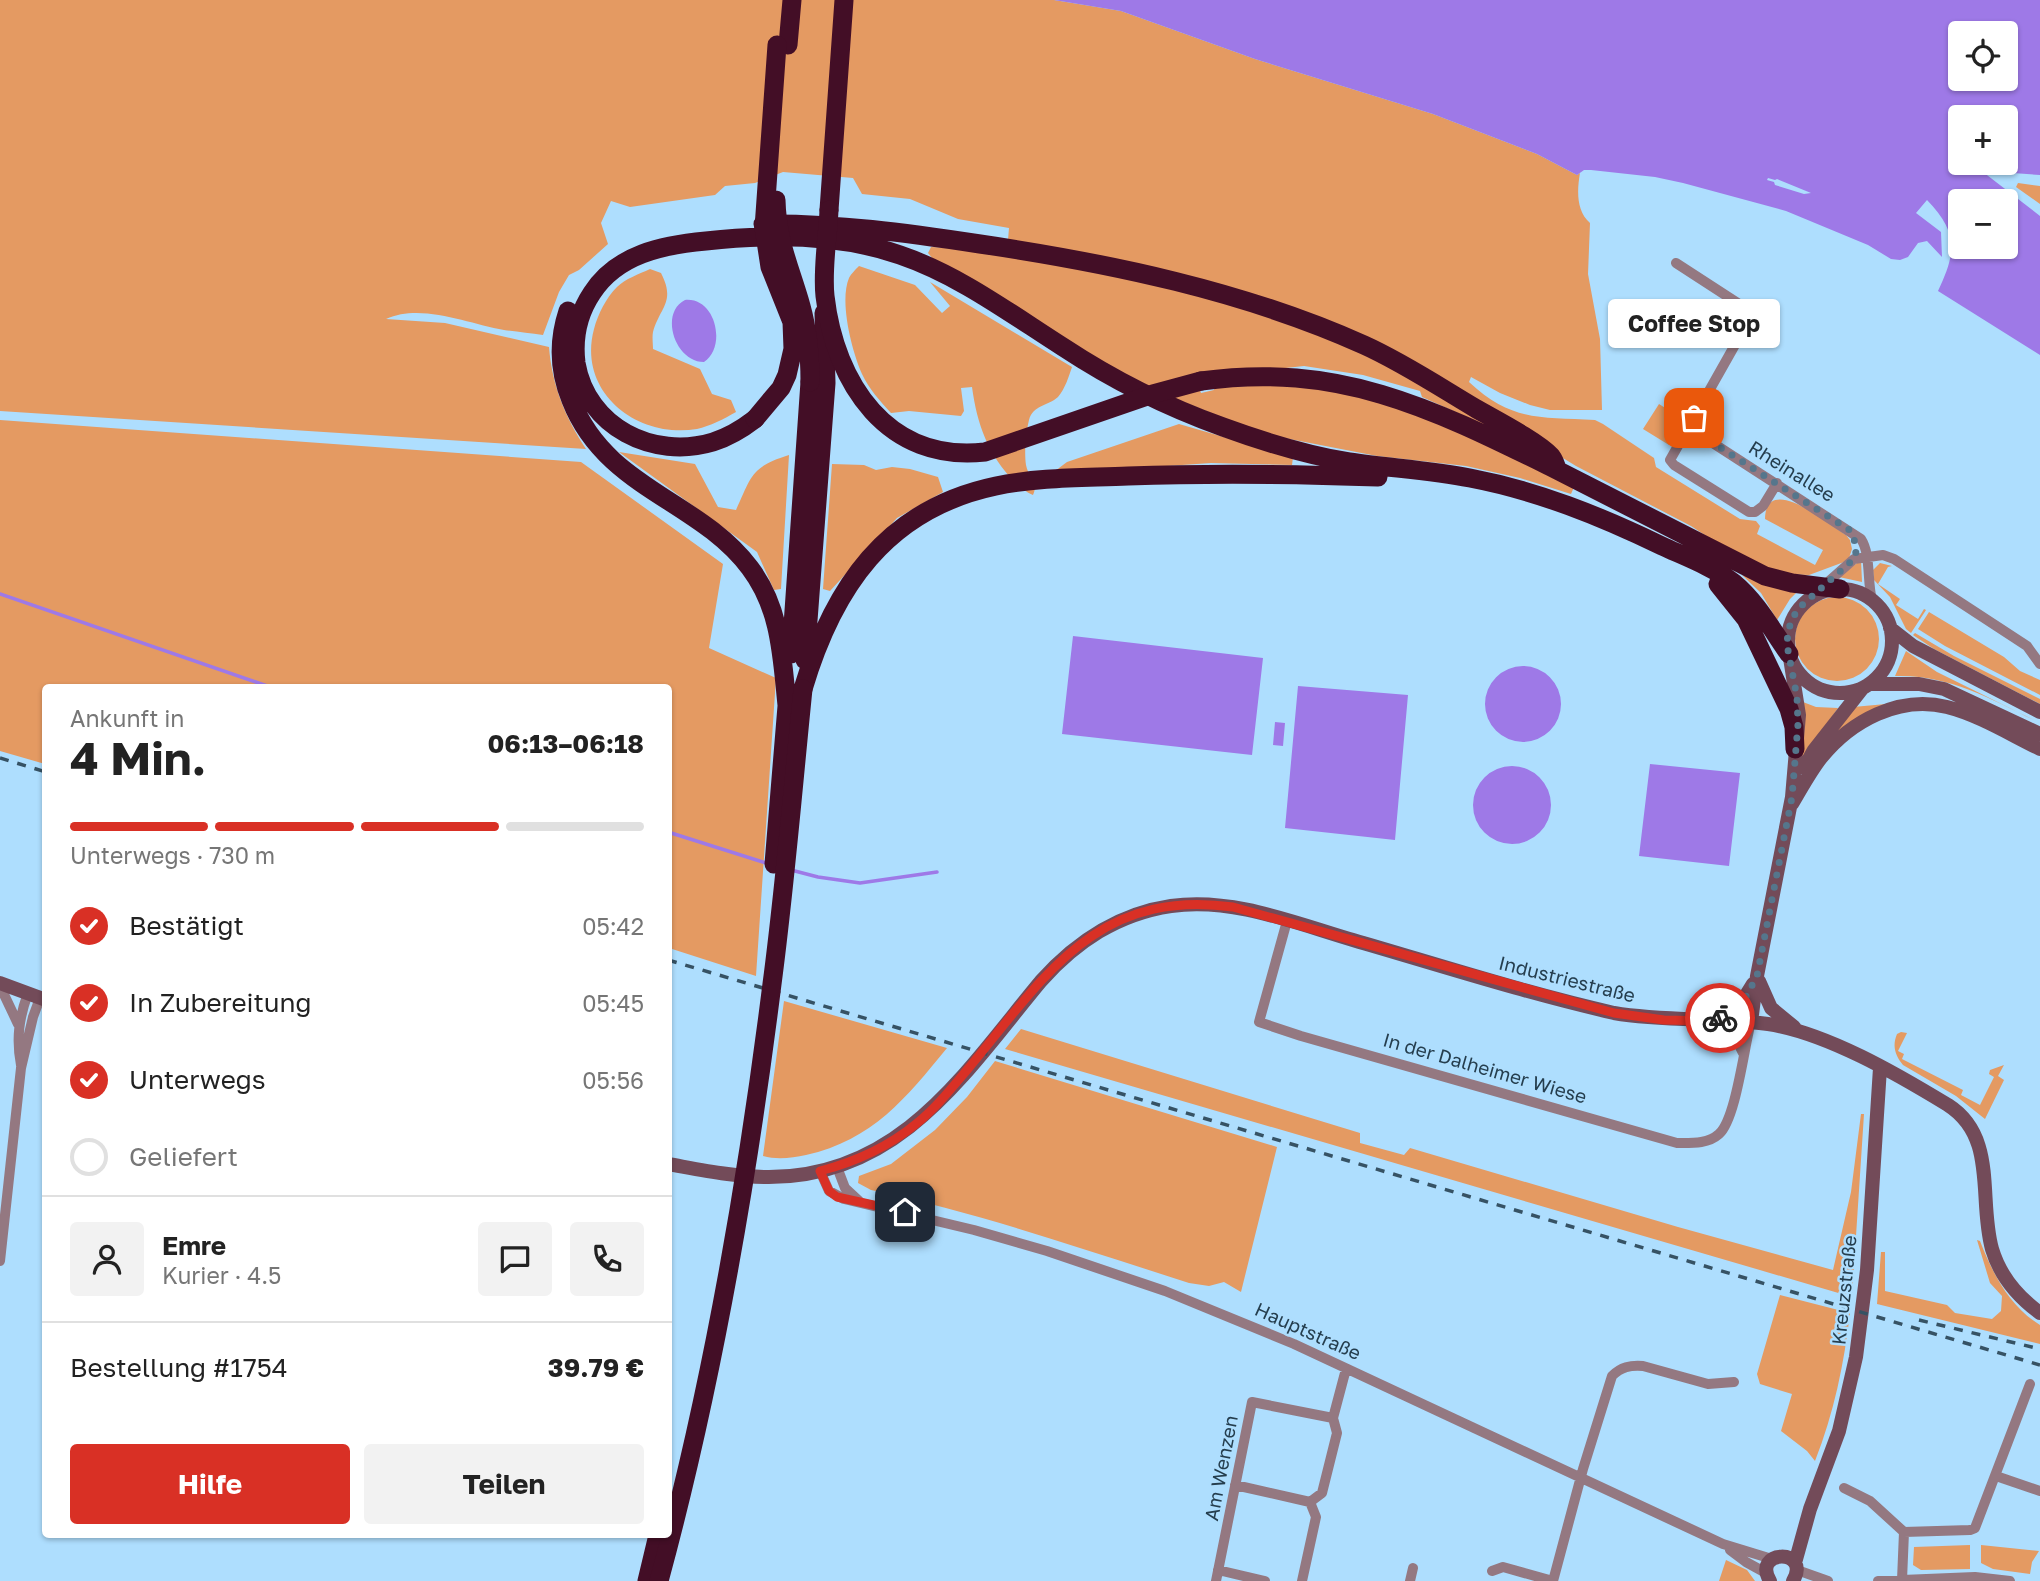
<!DOCTYPE html>
<html lang="de">
<meta charset="utf-8">
<style>
:root{--surface:#fff;--page:#f2f2f2;--text:#222;--muted:#767676;--line:#e0e0e0;--accent:#d93025}
body{margin:0;font-family:"Golos Text",sans-serif;background:var(--page);color:var(--text);height:100vh;display:flex;flex-direction:column;font-size:26px;white-space:nowrap}
*{box-sizing:border-box;margin:0}
p{font-size:23px;color:var(--muted)}
.icon{flex:none;width:38px;height:38px;fill:none;stroke:currentColor;stroke-width:2;stroke-linecap:round;stroke-linejoin:round}
.map{position:relative;flex:1;overflow:hidden}
.side{position:absolute;left:42px;top:684px;width:630px;height:854px;display:flex;flex-direction:column;background:var(--surface);border-radius:7px;box-shadow:0 2px 5px #0004}
.side>*{flex:none}
.fabs{position:absolute;left:1948px;top:21px;display:grid;gap:14px}
.fabs a{display:grid;place-items:center;width:70px;height:70px;border-radius:7px;background:var(--surface);box-shadow:0 2px 5px #0004;font-size:35px}
.pin{position:absolute;display:grid;place-items:center;width:60px;height:60px;color:#fff;margin:-30px;border-radius:14px;box-shadow:0 4px 10px #0006}
.courier{position:absolute;display:grid;place-items:center;width:70px;height:70px;margin:-35px;border:5px solid #d93025;border-radius:50%;background:#fff;color:#222;box-shadow:0 2px 9px #0007}
.bubble{position:absolute;height:49px;border-radius:7px;background:var(--surface);box-shadow:0 2px 5px #0004;font-size:23px;font-weight:700;line-height:49px;text-align:center}
.overview em{font-style:normal;font-weight:700}
.overview div{display:flex;flex-direction:column-reverse}
.overview{display:flex;align-items:center;justify-content:space-between;height:119px;padding:0 28px}
h1{font-size:46px;font-weight:700;line-height:52px}
.bar{display:grid;grid-template-columns:repeat(4,1fr);gap:10px 7px;align-content:center;height:84px;padding:0 28px}
.bar i{height:9px;border-radius:5px;background:var(--line)}
.bar .current{background:var(--accent)}
.bar p{grid-column:span 4}
.line{display:flex;align-items:center;gap:18px;padding:0 28px;border-top:2px solid var(--line)}
.line div{flex:1}
.round{display:grid;place-items:center;flex:none;width:74px;height:74px;border-radius:7px;background:var(--page)}
ol{padding:0 28px;list-style:none}
li{display:flex;align-items:center;gap:21px;height:77px}
li p{margin-inline-start:auto}
li .icon{padding:7px;border-radius:50%;background:var(--accent);color:#fff;stroke-width:4}
li:last-child{color:var(--muted)}
li i{width:38px;height:38px;border:4px solid var(--line);border-radius:50%}
.button{display:flex;gap:14px;margin-top:auto;padding:14px 28px}
.button a{flex:1;height:80px;border-radius:7px;background:var(--accent);color:#fff;font-size:28px;font-weight:700;line-height:80px;text-align:center}
.button a+a{background:var(--page);color:var(--text)}
.map>svg:first-child{display:block}
.green{fill:#e49a62}
.water{fill:#9e79e7;fill-rule:evenodd}
.pier{fill:#aedefe}
.lines{fill:none;stroke-linecap:round;stroke-linejoin:round}
.stream{stroke:#9e79e7;stroke-width:3.5}
.street{stroke:#947881;stroke-width:10}
.secondary{stroke:#734b59;stroke-width:14}
.highway{stroke:#430e26;stroke-width:19}
.rail{stroke:#365264;stroke-width:3.5;stroke-dasharray:9 9;stroke-linecap:butt}
.highway-bridge{stroke:#430e26;stroke-width:19}
.done{stroke:#55768c;stroke-width:7;stroke-dasharray:0 12.6}
.route{stroke:#d93025;stroke-width:9}
.labels{text-anchor:middle;stroke-width:5;stroke-linejoin:round;paint-order:stroke}
.street-label{font-size:19px;fill:#253e4e;stroke:#aedefe}
</style>
<div class="map">
<svg width="2040" height="1581" viewBox="0 0 2040 1581">
<rect width="100%" height="100%" fill="#aedefe"/>
<path class="green" d="M0 0H1054L1121 11 1255 59 1433 114 1537 154 1577 175 1580 173C1577 190 1576 211 1590 223L1588 274 1600 339 1602 410H1550L1530 405 1500 393 1471 377 1469 382C1512 422 1541 417 1595 420L1603 424 1654 458 1656 467 1740 519 1756 521 1760 526 1757 534 1815 565 1823 550 1765 519C1766 471 1830 525 1846 535L1850 540 1852 549 1849 558 1844 562 1809 575 1777 574 1723 547 1691 526 1576 466 1434 379 1403 357 1008 240 1009 228 958 219 910 199 862 194 853 178 783 172 755 183 725 186 715 195 630 207 611 201 601 223 608 244 579 270 569 275 559 292 543 335C530 333 517 332 504 330 468 324 422 303 386 319L445 323 549 347C552 385 565 417 586 449L0 411Z
M2018 183 2040 186V204L2016 187Z
M931 247 953 248 1075 267 1223 299 1359 349 1527 444 1422 397 1420 391 1363 375 1304 366 1196 378 1201 393 1214 390 1215 387 1279 385 1340 389 1444 424 1574 487 1571 494 1520 478 1466 466 1377 456 1264 434 1138 384 933 259 928 253Z
M859 266 915 285 942 313 950 306 930 282 1072 367C1069 376 1065 389 1058 397 1048 406 1033 405 1029 420 1026 432 1024 452 1026 465 1028 477 1039 482 1033 495 1025 492 1021 487 1015 482 988 455 977 424 972 387L961 388 964 411 961 416 909 411 891 413C880 401 869 389 862 374 852 351 839 302 849 278 851 274 856 269 859 266Z
M650 269 661 273C676 302 660 307 653 332 652 337 653 344 653 349L700 369 712 394 731 400 736 412C724 419 710 426 697 429 637 439 577 392 594 329 598 314 606 298 617 287 625 279 639 274 650 269Z
M1659 404 1684 420 1669 445 1643 429Z
M0 420 581 462 723 564 709 648 776 678 756 976 669 948 668 688H46L45 764 0 751Z
M1179 424 1293 457 1292 465 1211 463 1051 474 1067 462Z
M619 452 695 464 718 507 736 510C752 475 751 467 789 455L781 589 774 590 757 552Z
M832 464 864 465 876 470 892 467 910 469 938 477 943 492 897 518 830 591 823 589Z
M1861 560 1862 582 1839 577Z
M1880 563 1892 566 1888 567 1878 584 1900 599 1896 605 1918 619 1924 609 1926 610 1911 633 1906 629 1890 597 1874 580 1873 570Z
M1742 575 1799 590 1790 599 1777 620 1761 593Z
M1795 639a42 42 0 1 1 84 0a42 42 0 1 1-84 0Z
M1929 612 2004 657 2020 671 2040 680V695L1945 646 1918 629Z
M1915 633 1954 656 2040 699V704L1934 649 1913 635Z
M1906 651 1937 672 2040 723C1993 700 1949 674 1895 676Z
M1803 702 1816 707 1838 708 1800 763Z
M1886 704V707L1830 740 1853 707Z
M784 1001 947 1048C906 1098 873 1140 806 1155 792 1158 777 1160 763 1156Z
M1021 1029 1360 1133V1143L1404 1155 1410 1148 1678 1227 1833 1270 1851 1192 1861 1114H1864L1852 1297 1005 1049Z
M1901 1032 1907 1033 1898 1051 1904 1054 1902 1059 1963 1090 1961 1095 1980 1105 1994 1077 1989 1074 1990 1070 2004 1065 1998 1076 2004 1080 1985 1119 1956 1096 1903 1065C1895 1055 1892 1046 1897 1034Z
M995 1061 1277 1147 1241 1292 1224 1282 1209 1286 1189 1283C1083 1249 979 1213 871 1190L858 1183 859 1176 891 1164 935 1130 967 1097Z
M1977 1240 1980 1241C1993 1274 2009 1306 2040 1325V1344L1877 1304 1881 1252H1885V1291L1947 1305 1955 1313 1992 1319 2001 1311 2002 1296 1990 1283Z
M1780 1295 1850 1313C1844 1364 1834 1413 1815 1461L1807 1451 1781 1431 1792 1394 1760 1384 1757 1374Z
M1970 1545V1569L1921 1570 1913 1565 1914 1547Z
M1981 1545 2039 1551 2032 1562 2030 1574 1993 1569 1981 1563Z
M1726 1560 1747 1570 1755 1581H1719Z"/>
<path class="water" d="M1054 0H2040V175L1984 171 1983 172 2040 216V355L1938 291C1956 253 1959 233 1927 200L1916 213 1941 232 1942 257 1927 241 1918 243 1908 257 1900 260 1891 259 1868 245 1786 211 1683 183 1655 177 1591 170H1584L1577 175 1537 154 1433 114 1255 59 1121 11ZM1960 33H2006V79H1960ZM1960 117H2006V163H1960ZM1960 201H2006V247H1960Z
M685 300C716 297 727 347 704 362 675 362 659 313 685 300Z
M1073 636 1263 658 1252 755 1062 734Z
M1485 704a38 38 0 1 1 76 0a38 38 0 1 1-76 0Z
M1298 686 1408 695 1395 840 1285 828Z
M1275 722 1285 723 1283 746 1273 745Z
M1650 764 1740 773 1729 866 1639 856Z
M1473 805a39 39 0 1 1 78 0a39 39 0 1 1-78 0Z"/>
<path class="pier" d="M1768 178 1775 180 1777 179 1811 193 1804 194 1775 185 1774 182 1767 180Z"/>
<g class="lines">
<path class="stream" d="M0 594 273 688
M668 832 766 863
M791 870 818 877 860 883 937 872"/>
<path class="street" d="M1676 263 1753 313 1670 460 1674 465 1749 512H1755L1763 506 1777 483
M1688 427 1861 539C1871 554 1867 582 1872 600
M1810 598 1854 559 1883 555 1894 559 2027 646 2040 664
M1287 921 1259 1022 1301 1036 1677 1143C1692 1143 1708 1144 1719 1134 1736 1119 1744 1047 1751 1022
M0 986 18 1024
M1714 1021 1734 1035 1743 1053
M21 1065C16 1039 19 1018 28 993
M837 1167 845 1188 859 1201
M820 1171 829 1191 844 1199 974 1230 1047 1251 1165 1291 1294 1344 1723 1544 1772 1559
M0 1261 21 1068 33 1017 40 998
M1996 1476 2040 1491
M1235 1485 1310 1502
M1844 1488 1870 1501 1904 1532
M1904 1532 1970 1530 1975 1528 2030 1384
M1730 1550 1746 1562 1766 1573
M1218 1570 1265 1581
M1797 1570 1828 1581
M1492 1571 1503 1567 1553 1581
M1902 1580 1904 1532
M1216 1581 1252 1402 1333 1418
M1302 1581 1316 1517 1310 1502 1322 1493 1337 1433 1333 1418 1346 1369
M1410 1581 1413 1568
M1553 1581 1583 1469 1612 1376C1621 1367 1630 1365 1643 1366L1708 1384 1734 1382
M1878 1581 1975 1577 2010 1581"/>
<path class="secondary" d="M1788 641a52 52 0 1 1 104 0a52 52 0 1 1-104 0Z
M1890 628 1913 646 2040 712
M1869 684H1919L1944 689 2040 734
M1804 768 1814 750 1862 689
M1792 804C1801 789 1810 772 1821 758 1851 721 1899 695 1947 707 1979 715 2011 735 2040 749
M1759 981 1771 1008 1794 1027
M0 983 46 1000
M1716 1020 1740 1005 1753 984
M1751 1022 1757 976 1792 797 1799 715 1790 658
M668 1164C702 1170 735 1177 769 1177 901 1177 966 1071 1041 981 1076 942 1117 914 1171 906 1232 897 1295 923 1353 940 1439 965 1526 993 1614 1013 1665 1022 1717 1017 1768 1024 1827 1033 1897 1074 1948 1105 1998 1137 1978 1199 1992 1249 2000 1276 2018 1297 2040 1313
M1795 1563 1810 1509 1839 1431 1856 1357 1867 1270 1880 1068
M1770 1581C1751 1549 1812 1548 1793 1581"/>
<path class="highway" d="M788 45 792 0
M829 210 844 0
M763 224C836 223 908 233 980 244 1109 263 1244 291 1364 345 1402 362 1438 386 1475 408 1494 419 1537 441 1551 456 1554 460 1556 465 1557 470
M568 311C558 341 559 371 571 400 606 489 698 499 750 568 781 609 782 657 787 705
M1201 381C1339 362 1431 408 1551 467 1623 503 1694 540 1765 576L1792 583 1840 589
M755 419C742 429 729 437 713 442 653 460 587 427 576 363 573 338 578 314 592 293 617 254 663 245 706 241 769 234 840 234 900 255 959 275 1011 314 1063 347 1113 380 1167 407 1223 427 1264 442 1306 455 1349 462 1389 468 1430 470 1470 478 1538 491 1600 516 1662 546 1686 557 1713 567 1734 583 1757 602 1772 630 1789 654
M1718 584 1746 619 1789 709 1794 727 1795 749
M791 654 810 382
M805 660 826 383 824 313
M803 689C833 588 886 509 996 486 1039 477 1085 478 1128 476 1212 473 1295 474 1378 477
M774 864 788 694
M647 1581 658 1535"/>
<path class="rail" d="M0 758 46 772
M668 960 2040 1365
M1919 1320 2040 1349"/>
<path class="highway-bridge" d="M776 200C777 242 790 267 801 306 808 331 810 357 810 382
M829 210C828 237 822 268 825 296 835 384 888 463 985 452L1153 394 1201 381
M755 419 781 388 787 375 793 349 792 322 770 267 764 228 777 45
M659 1581C712 1386 747 1184 772 984 785 886 793 787 803 689"/>
</g>
<g class="lines">
<path class="done" d="M1694 418 1688 427 1851 531 1857 548 1854 559 1801 606 1793 617 1788 631 1787 645 1797 697 1798 724 1792 797 1757 976 1743 1002 1720 1018"/>
<path class="route" d="M905 1212 837 1197 829 1191 820 1171C855 1162 888 1147 916 1124 935 1109 951 1089 967 1070 1044 978 1095 888 1233 907L1614 1013 1664 1020 1714 1021 1720 1018"/>
</g>
<g class="labels">
<g class="street-label">
<text transform="translate(1792 471) rotate(32)" y="7">Rheinallee</text>
<text transform="translate(1567 979) rotate(14)" y="7">Industriestraße</text>
<text transform="translate(1485 1068) rotate(16)" y="7">In der Dalheimer Wiese</text>
<text transform="translate(1844 1290) rotate(-84)" y="7">Kreuzstraße</text>
<text transform="translate(1308 1331) rotate(24)" y="7">Hauptstraße</text>
<text transform="translate(1221 1468) rotate(-79)" y="7">Am Wenzen</text>
</g>
</g>
</svg>
<div class="fabs">
<a><svg class="icon" aria-label="locate" viewBox="0 0 24 24"><circle cx="12" cy="12" r="6"/><path d="M12 2v4M12 18v4M2 12h4M18 12h4"/></svg></a>
<a>+</a>
<a>−</a>
</div>
<div class="pin" style="left:1694px;top:418px;background:#ea580c"><svg class="icon" aria-label="bag" viewBox="0 0 24 24"><path d="M5 8h14l-1 12H6zM9 8a3 3 0 0 1 6 0"/></svg></div>
<div class="pin" style="left:905px;top:1212px;background:#1f2937"><svg class="icon" aria-label="home" viewBox="0 0 24 24"><path d="M3 11l9-7 9 7M6 9v11h12V9"/></svg></div>
<div class="courier" style="left:1720px;top:1018px"><svg class="icon" aria-label="bike" viewBox="0 0 24 24"><circle cx="6" cy="16" r="4"/><circle cx="18" cy="16" r="4"/><path d="M6 16l4-8h5l3 8M10 8l3 8H6M13 5h3"/></svg></div>
<div class="bubble" style="left:1608px;top:299px;width:172px">Coffee Stop</div>
<section class="side">
<div class="overview"><div><h1>4 Min.</h1><p>Ankunft in</p></div><em>06:13–06:18</em></div>
<div class="bar"><i class="current"></i><i class="current"></i><i class="current"></i><i></i><p>Unterwegs · 730 m</p></div>
<ol>
<li><svg class="icon" aria-label="check" viewBox="0 0 24 24"><path d="M5 12l5 5 9-10"/></svg>Bestätigt<p>05:42</p></li>
<li><svg class="icon" aria-label="check" viewBox="0 0 24 24"><path d="M5 12l5 5 9-10"/></svg>In Zubereitung<p>05:45</p></li>
<li><svg class="icon" aria-label="check" viewBox="0 0 24 24"><path d="M5 12l5 5 9-10"/></svg>Unterwegs<p>05:56</p></li>
<li><i></i>Geliefert</li>
</ol>
<div class="line" style="height:126px"><a class="round"><svg class="icon" aria-label="person" viewBox="0 0 24 24"><circle cx="12" cy="8" r="4"/><path d="M4 21q1-7 8-7t8 7"/></svg></a><div><b>Emre</b><p>Kurier · 4.5</p></div><a class="round"><svg class="icon" aria-label="chat" viewBox="0 0 24 24"><path d="M4 5h16v11H9l-5 4z"/></svg></a><a class="round"><svg class="icon" aria-label="phone" viewBox="0 0 24 24"><path d="M5 4h4l2 5-3 2q2 4 5 5l2-3 5 2v4C11 20 4 13 5 4z"/></svg></a></div>
<div class="line" style="height:91px"><div>Bestellung #1754</div><b>39.79 €</b></div>
<div class="button"><a>Hilfe</a><a>Teilen</a></div>
</section>
</div>
